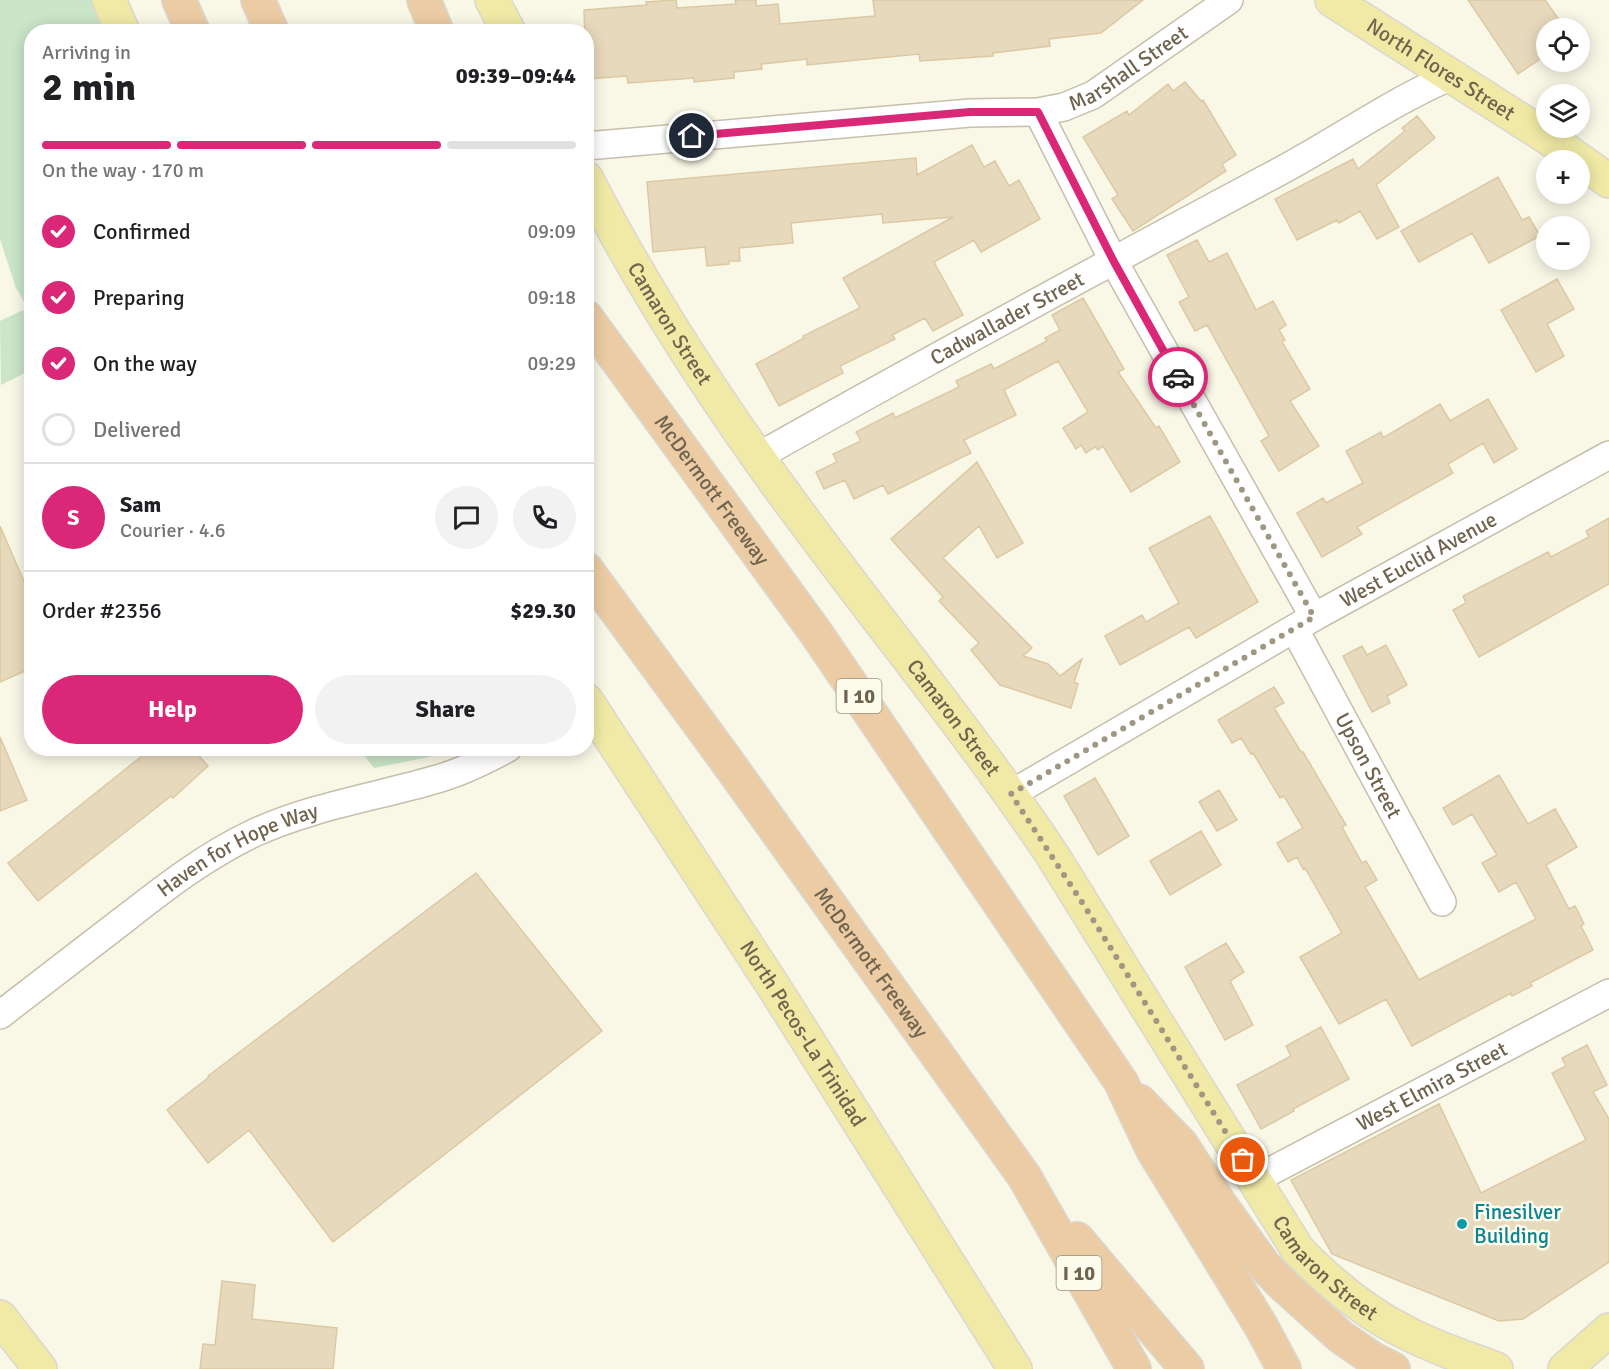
<!DOCTYPE html>
<meta charset="utf-8">
<style>
:root{--surface:#fff;--page:#f2f2f2;--text:#202124;--muted:#757577;--line:#e0e0e0;--accent:#db2777}
body{margin:0;font-family:Signika,sans-serif;background:var(--page);color:var(--text);height:100vh;display:flex;flex-direction:column;font-size:22px;white-space:nowrap}
*{box-sizing:border-box;margin:0}
p{font-size:20px;color:var(--muted)}
.icon{flex:none;width:33px;height:33px;fill:none;stroke:currentColor;stroke-width:2;stroke-linecap:round;stroke-linejoin:round}
.map{position:relative;flex:1;overflow:hidden}
.drawer{position:absolute;left:24px;top:24px;width:570px;height:732px;display:flex;flex-direction:column;background:var(--surface);border-radius:24px;box-shadow:0 3px 15px #0003}
.drawer>*{flex:none}
.tools{position:absolute;left:1536px;top:18px;display:grid;gap:12px}
.tools a{display:grid;place-items:center;width:54px;height:54px;border-radius:50%;background:var(--surface);box-shadow:0 3px 15px #0003;font-size:30px}
.pin{position:absolute;display:grid;place-items:center;width:51px;height:51px;color:#fff;margin:-26px;border:3px solid #fff;border-radius:50%;box-shadow:0 2px 6px #0007}
.courier{position:absolute;display:grid;place-items:center;width:60px;height:60px;margin:-30px;border:4px solid #db2777;border-radius:50%;background:#fff;color:#222;box-shadow:0 2px 8px #0007}
.summary em{font-style:normal;font-weight:700}
.summary div{display:flex;flex-direction:column-reverse}
.summary{display:flex;align-items:center;justify-content:space-between;height:102px;padding:0 18px}
h1{font-size:39px;font-weight:700;line-height:45px}
.bar{display:grid;grid-template-columns:repeat(4,1fr);gap:9px 6px;align-content:center;height:72px;padding:0 18px}
.bar i{height:8px;border-radius:4px;background:var(--line)}
.bar .selected{background:var(--accent)}
.bar p{grid-column:span 4}
.line{display:flex;align-items:center;gap:15px;padding:0 18px;border-top:2px solid var(--line)}
.line div{flex:1}
.round{display:grid;place-items:center;flex:none;width:63px;height:63px;border-radius:32px;background:var(--page)}
ol{padding:0 18px;list-style:none}
li{display:flex;align-items:center;gap:18px;height:66px}
li p{margin-inline-start:auto}
li .icon{padding:6px;border-radius:50%;background:var(--accent);color:#fff;stroke-width:4}
li:last-child{color:var(--muted)}
li i{width:33px;height:33px;border:3px solid var(--line);border-radius:50%}
.button{display:flex;gap:12px;margin-top:auto;padding:12px 18px}
.button a{flex:1;height:69px;border-radius:36px;background:var(--accent);color:#fff;font-size:24px;font-weight:700;line-height:69px;text-align:center}
.button a+a{background:var(--page);color:var(--text)}
.map>svg:first-child{display:block}
.park{fill:#cae5c7}
.building{fill:#e7d9bc;stroke:#dcc9a4;stroke-width:1.5}
.lines{fill:none;stroke-linecap:round;stroke-linejoin:round}
.minor-casing{stroke:#c7bfac;stroke-width:30}
.major-casing{stroke:#dad7d1;stroke-width:36}
.highway-casing{stroke:#dad7d1;stroke-width:36}
.minor{stroke:#fff;stroke-width:27}
.major{stroke:#f0eaa6;stroke-width:33}
.highway{stroke:#eccca5;stroke-width:33}
.done{stroke:#a09783;stroke-width:6;stroke-dasharray:0 10.8}
.route{stroke:#db2777;stroke-width:8}
.culture-dot{fill:#0f9aa8;stroke:#fdfbec;stroke-width:2}
.labels{text-anchor:middle;stroke-width:5;stroke-linejoin:round;paint-order:stroke}
.shield{fill:#fdfbec;stroke:#9a917d;stroke-width:1.5}
.shield-label{font-size:20px;font-weight:bold;fill:#70644e}
.street-label{font-size:21px;fill:#70644e;stroke:#fdfbec}
.culture-label{font-size:21px;fill:#0d838f;stroke:#fdfbec;text-anchor:start}
</style>
<div class="map">
<svg width="1609" height="1369" viewBox="0 0 1609 1369">
<rect width="100%" height="100%" fill="#f9f7e6"/>
<path class="park" d="M0 0H94L109 31 32 32 31 314 16 288 0 239Z
M23 310 31 326V370L1 385 0 321Z
M359 749H448L429 757 374 768Z"/>
<path class="building" d="M673 0H676L677 8 736 4 735 0H756V6L778 4 780 24 875 16 873 0H1143L1101 33 1049 39 1050 46 993 53V56L920 61 919 54 807 65V59L761 64 762 69 734 72V78L694 82V78L628 83 627 76 586 79 584 10 647 5 646 2Z
M1468 0H1545L1565 28H1546V55L1518 74Z
M1185 82 1201 101 1203 100 1236 155 1222 164 1226 171 1133 231 1112 199 1118 195 1083 137 1127 111 1129 115 1168 84 1173 91Z
M1417 116 1435 138 1376 185 1399 227 1377 239 1360 211 1339 223 1337 220 1297 240 1275 199 1353 159 1358 169 1405 131 1402 128Z
M972 145 984 167 995 161 1009 186 1019 180 1040 219 981 252 974 240 934 262 963 315 933 331 925 318 892 335 895 339 840 366 843 373 779 406 756 364 804 338 803 336 860 308 843 278 953 217 883 223 882 214 791 223 793 243 739 248 740 261H729V264L707 266 705 247 653 252 647 182 916 158 917 175Z
M1498 177 1522 220 1529 217 1540 236 1489 263 1472 233 1419 262 1401 231Z
M1197 240 1209 262 1227 253 1256 310 1273 301 1286 325 1279 330 1285 340 1282 342 1310 389 1290 401 1319 446 1279 471 1261 441 1269 436 1207 325 1195 331 1179 302 1189 297 1167 255Z
M1557 279 1574 309 1547 324 1564 356 1536 372 1501 310Z
M1083 298 1124 369 1118 372 1156 428 1159 426 1180 462 1131 492 1103 446 1098 450 1095 447 1086 453 1081 445 1076 449 1063 428 1088 412 1058 361 1004 390 1016 415 964 440 971 453 888 494 883 485 854 499 845 480 824 489 816 472 837 462 833 454 861 441 856 432 893 413 895 418 959 387 956 381 991 364 994 369 1047 341 1045 338 1060 330 1052 315Z
M1488 399 1517 449 1494 463 1483 443 1448 464 1453 473 1357 527 1362 534 1322 557 1297 513 1323 498 1326 503 1363 483 1346 451 1381 432 1383 438 1440 404 1450 421Z
M977 462 1023 543 997 558 979 526 943 558 1032 648 1023 656 1048 664 1060 676 1082 659 1074 682 1078 684 1071 708 1000 685 971 650 979 643 939 601 943 597 891 539Z
M1210 516 1258 602 1196 638 1189 627 1120 665 1105 636 1142 615 1146 622 1179 603 1149 548Z
M1609 518V584L1479 657 1453 610 1466 603 1463 596 1548 552 1551 557 1589 537 1586 531Z
M0 526 32 600V668L0 682Z
M1386 645 1407 685 1387 696 1390 703 1372 712 1343 656 1362 646 1367 655Z
M1274 687 1284 703 1274 708 1301 752H1303L1346 825 1342 827 1362 863 1366 861 1377 880 1365 887 1419 980 1536 919 1516 882 1499 892 1482 863 1497 855 1472 814 1453 825 1443 808 1499 775 1528 824 1555 809 1577 847 1546 865 1569 909 1575 906 1584 924 1581 926 1593 950 1530 983 1532 986 1512 996 1511 993 1412 1046 1386 999 1339 1024 1300 957 1342 933 1305 868 1303 869 1297 857 1288 862 1277 843 1303 828 1284 796 1280 798 1253 753 1251 754 1241 738 1232 743 1218 720Z
M0 737 27 800 0 811Z
M152 748H192L208 766 173 798 171 796 38 901 8 863Z
M1095 778 1129 836 1098 855 1064 796Z
M1219 790 1237 820 1217 831 1199 802Z
M1201 831 1221 865 1170 895 1150 861Z
M476 873 602 1031 333 1242 249 1130 208 1163 167 1110 209 1077 208 1076Z
M1226 943 1244 972 1230 981 1253 1025 1225 1040 1185 967Z
M1321 1027 1349 1079 1293 1109 1294 1111 1261 1129 1237 1085 1291 1056 1286 1046Z
M1587 1045 1607 1085 1593 1092 1609 1119V1262L1523 1319 1499 1321 1332 1254 1291 1180 1439 1104 1481 1193 1586 1140 1552 1073 1566 1066 1562 1058Z
M222 1281 255 1285 252 1319 337 1328 333 1369H200L203 1344 215 1345Z"/>
<g class="lines">
<g class="minor-casing">
<g id="minor">
<path d="M1038 112 1113 260 1314 617"/>
<path id="s1" d="M586 146 970 113 1038 112 1064 107 1093 95 1229 0"/>
<path id="s2" d="M757 457C927 361 1099 268 1271 176 1331 145 1387 104 1449 77"/>
<path id="s3" d="M1295 630 1442 902"/>
<path id="s4" d="M1011 794 1314 617 1609 455"/>
<path id="s5" d="M0 1015C42 983 84 950 126 918 167 886 207 855 254 833 313 806 376 797 437 779 462 772 486 760 508 748"/>
<path id="s6" d="M1254 1180 1609 993"/>
</g>
</g>
<g class="major-casing">
<g id="major">
<path d="M109 0 123 32"/>
<path d="M492 0 509 32"/>
<path id="s7" d="M1332 0 1547 137 1609 181"/>
<path id="s8" d="M586 178C636 275 694 367 757 456 852 591 959 716 1051 853L1298 1250C1330 1283 1365 1313 1407 1333 1435 1348 1467 1358 1496 1369"/>
<path id="s9" d="M586 700 772 984 1015 1369"/>
<path d="M0 1317 40 1369"/>
<path d="M1565 1369 1609 1330"/>
</g>
</g>
<g class="highway-casing">
<g id="highway">
<path d="M179 0 193 32"/>
<path d="M258 0 272 32"/>
<path d="M424 0 437 32"/>
<path id="s10" d="M586 317 816 633 1121 1082 1153 1150 1261 1326 1284 1369"/>
<path id="s11" d="M586 569 726 760 1024 1176 1134 1369"/>
<path d="M1139 1101 1181 1144 1220 1204 1263 1264 1280 1282 1341 1337 1373 1359 1393 1369"/>
<path d="M1077 1239 1187 1369"/>
</g>
</g>
<use href="#minor" class="minor"/>
<use href="#major" class="major"/>
<use href="#highway" class="highway"/>
</g>
<g class="lines">
<path class="done" d="M1178 377 1314 617 1011 794 1087 910 1243 1160"/>
<path class="route" d="M692 136 970 112H1038L1113 260 1178 377"/>
</g>
<circle class="culture-dot" cx="1462" cy="1224" r="6"/>
<g class="labels">
<g class="shield">
<rect x="836.5" y="679" width="45" height="34" rx="4.5"/>
<rect x="1056.5" y="1256" width="45" height="34" rx="4.5"/>
</g>
<g class="shield-label">
<text x="859" y="703">I 10</text>
<text x="1079" y="1280">I 10</text>
</g>
<g class="street-label">
<text dy="7" stroke="none"><textPath href="#s1" startOffset="555">Marshall Street</textPath></text>
<text dy="7" stroke="none"><textPath href="#s7" startOffset="129">North Flores Street</textPath></text>
<text dy="7" stroke="none"><textPath href="#s2" startOffset="286">Cadwallader Street</textPath></text>
<text dy="7" stroke="none"><textPath href="#s8" startOffset="168">Camaron Street</textPath></text>
<text dy="7" stroke="none"><textPath href="#s10" startOffset="214">McDermott Freeway</textPath></text>
<text dy="7" stroke="none"><textPath href="#s4" startOffset="470">West Euclid Avenue</textPath></text>
<text dy="7" stroke="none"><textPath href="#s8" startOffset="654">Camaron Street</textPath></text>
<text dy="7" stroke="none"><textPath href="#s3" startOffset="154">Upson Street</textPath></text>
<text dy="7" stroke="none"><textPath href="#s5" startOffset="291">Haven for Hope Way</textPath></text>
<text dy="7" stroke="none"><textPath href="#s11" startOffset="486">McDermott Freeway</textPath></text>
<text dy="7" stroke="none"><textPath href="#s9" startOffset="398">North Pecos-La Trinidad</textPath></text>
<text dy="7" stroke="none"><textPath href="#s6" startOffset="201">West Elmira Street</textPath></text>
<text dy="7" stroke="none"><textPath href="#s8" startOffset="1320">Camaron Street</textPath></text>
</g>
<g class="culture-label">
<text x="1474" y="1219">Finesilver<tspan x="1474" dy="24">Building</tspan></text>
</g>
</g>
</svg>
<div class="tools">
<a><svg class="icon" aria-label="locate" viewBox="0 0 24 24"><circle cx="12" cy="12" r="6"/><path d="M12 2v4M12 18v4M2 12h4M18 12h4"/></svg></a>
<a><svg class="icon" aria-label="layers" viewBox="0 0 24 24"><path d="M12 4l9 5-9 5-9-5zM3 14l9 5 9-5"/></svg></a>
<a>+</a>
<a>−</a>
</div>
<div class="pin" style="left:1243px;top:1160px;background:#ea580c"><svg class="icon" aria-label="bag" viewBox="0 0 24 24"><path d="M5 8h14l-1 12H6zM9 8a3 3 0 0 1 6 0"/></svg></div>
<div class="pin" style="left:692px;top:136px;background:#1f2937"><svg class="icon" aria-label="home" viewBox="0 0 24 24"><path d="M3 11l9-7 9 7M6 9v11h12V9"/></svg></div>
<div class="courier" style="left:1178px;top:377px"><svg class="icon" aria-label="car" viewBox="0 0 24 24"><path d="M5 17H2v-5l4-1 3-4h7l3 4 3 1v5h-3M9 17h6M6 11h13"/><circle cx="7" cy="17" r="2"/><circle cx="17" cy="17" r="2"/></svg></div>
<section class="drawer">
<div class="summary"><div><h1>2 min</h1><p>Arriving in</p></div><em>09:39–09:44</em></div>
<div class="bar"><i class="selected"></i><i class="selected"></i><i class="selected"></i><i></i><p>On the way · 170 m</p></div>
<ol>
<li><svg class="icon" aria-label="check" viewBox="0 0 24 24"><path d="M5 12l5 5 9-10"/></svg>Confirmed<p>09:09</p></li>
<li><svg class="icon" aria-label="check" viewBox="0 0 24 24"><path d="M5 12l5 5 9-10"/></svg>Preparing<p>09:18</p></li>
<li><svg class="icon" aria-label="check" viewBox="0 0 24 24"><path d="M5 12l5 5 9-10"/></svg>On the way<p>09:29</p></li>
<li><i></i>Delivered</li>
</ol>
<div class="line" style="height:108px"><b class="round" style="background:var(--accent);color:#fff">S</b><div><b>Sam</b><p>Courier · 4.6</p></div><a class="round"><svg class="icon" aria-label="chat" viewBox="0 0 24 24"><path d="M4 5h16v11H9l-5 4z"/></svg></a><a class="round"><svg class="icon" aria-label="phone" viewBox="0 0 24 24"><path d="M5 4h4l2 5-3 2q2 4 5 5l2-3 5 2v4C11 20 4 13 5 4z"/></svg></a></div>
<div class="line" style="height:78px"><div>Order #2356</div><b>$29.30</b></div>
<div class="button"><a>Help</a><a>Share</a></div>
</section>
</div>
